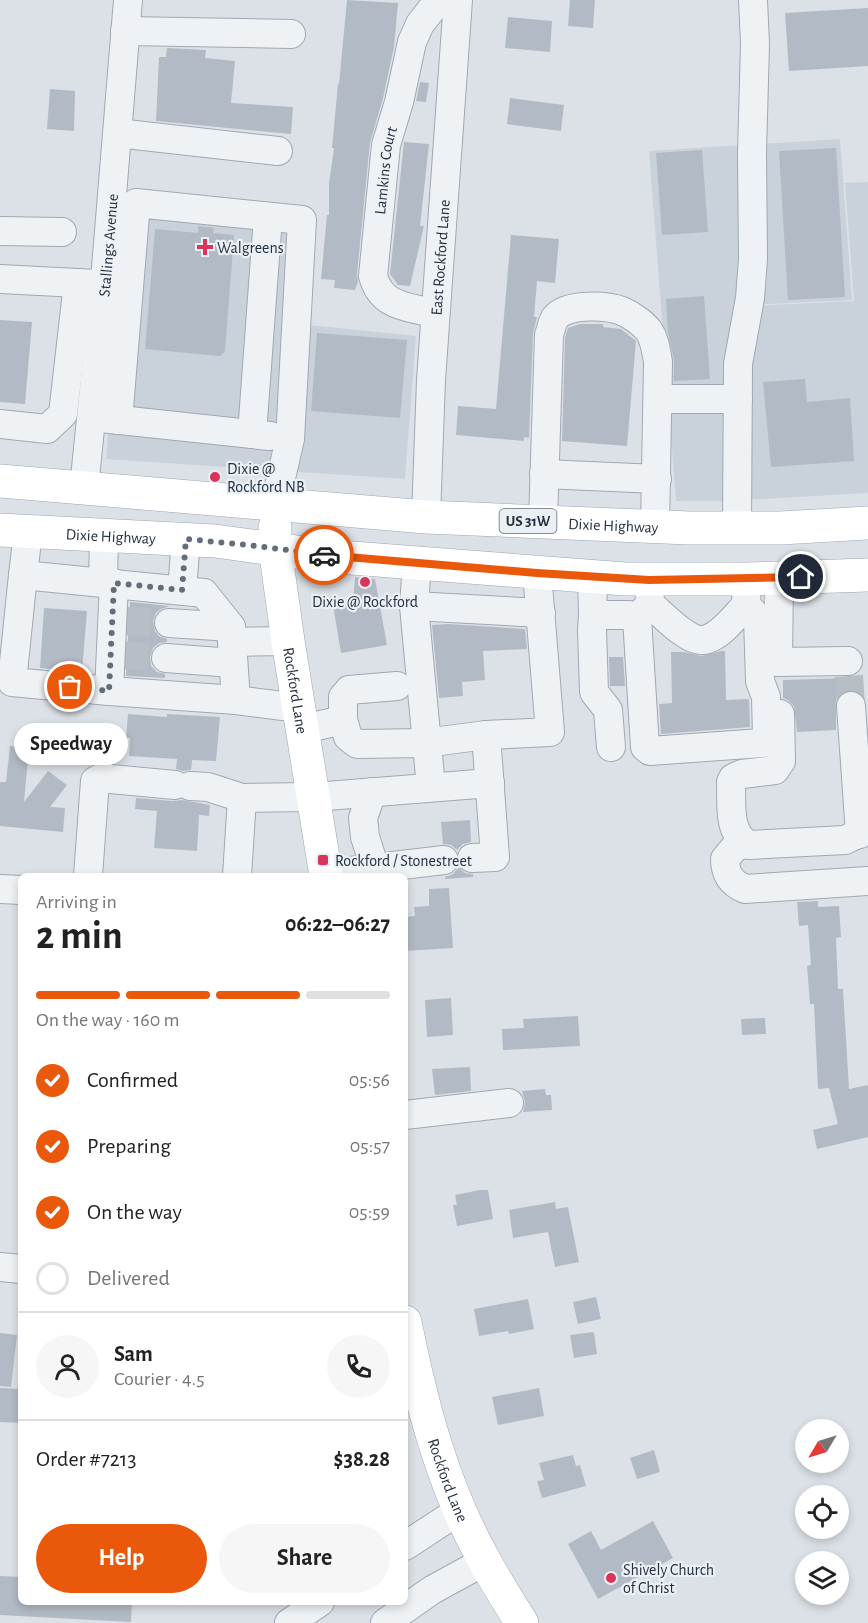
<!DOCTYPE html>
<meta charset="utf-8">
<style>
:root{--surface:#fff;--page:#f6f6f6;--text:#222;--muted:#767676;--line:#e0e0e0;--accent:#ea580c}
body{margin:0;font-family:"Alegreya Sans",sans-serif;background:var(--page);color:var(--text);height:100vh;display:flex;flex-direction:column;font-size:22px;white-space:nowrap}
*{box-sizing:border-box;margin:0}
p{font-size:20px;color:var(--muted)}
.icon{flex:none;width:33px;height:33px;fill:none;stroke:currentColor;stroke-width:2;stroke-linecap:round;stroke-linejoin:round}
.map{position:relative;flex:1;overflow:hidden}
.sheet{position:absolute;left:18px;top:873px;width:390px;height:732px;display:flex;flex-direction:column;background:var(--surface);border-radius:9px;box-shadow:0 3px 9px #0003}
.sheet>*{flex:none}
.needle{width:39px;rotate:232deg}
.controls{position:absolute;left:795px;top:1419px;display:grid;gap:12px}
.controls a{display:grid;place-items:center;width:54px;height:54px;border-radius:50%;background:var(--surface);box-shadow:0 3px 9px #0003;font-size:30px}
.pin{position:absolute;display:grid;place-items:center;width:51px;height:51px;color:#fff;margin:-26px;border:3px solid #fff;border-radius:50%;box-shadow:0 2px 6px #0007}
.courier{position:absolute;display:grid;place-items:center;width:60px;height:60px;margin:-30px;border:4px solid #ea580c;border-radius:50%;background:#fff;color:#222;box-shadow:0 2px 8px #0007}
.bubble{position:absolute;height:42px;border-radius:21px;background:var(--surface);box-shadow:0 3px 9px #0003;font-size:20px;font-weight:700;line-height:42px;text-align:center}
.headline em{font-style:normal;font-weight:700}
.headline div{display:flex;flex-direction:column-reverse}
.headline{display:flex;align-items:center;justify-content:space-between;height:102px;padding:0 18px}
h1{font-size:39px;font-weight:700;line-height:45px}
.bar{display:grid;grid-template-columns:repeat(4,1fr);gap:9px 6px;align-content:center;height:72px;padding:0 18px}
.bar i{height:8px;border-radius:4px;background:var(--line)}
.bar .selected{background:var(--accent)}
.bar p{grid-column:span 4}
.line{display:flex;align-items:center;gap:15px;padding:0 18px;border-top:2px solid var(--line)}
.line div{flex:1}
.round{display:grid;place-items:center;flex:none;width:63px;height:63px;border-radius:32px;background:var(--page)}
ol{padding:0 18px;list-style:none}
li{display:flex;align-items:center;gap:18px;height:66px}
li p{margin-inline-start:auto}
li .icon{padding:6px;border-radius:50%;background:var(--accent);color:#fff;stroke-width:4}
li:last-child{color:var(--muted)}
li i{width:33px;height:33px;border:3px solid var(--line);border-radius:50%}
.action{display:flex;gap:12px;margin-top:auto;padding:12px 18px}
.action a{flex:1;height:69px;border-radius:36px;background:var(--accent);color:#fff;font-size:24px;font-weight:700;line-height:69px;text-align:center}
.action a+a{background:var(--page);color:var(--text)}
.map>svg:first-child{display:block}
.built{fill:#c9d1da}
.building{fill:#b2bbc5}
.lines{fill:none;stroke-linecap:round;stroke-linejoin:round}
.minor-tunnel{stroke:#b7bec5;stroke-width:28;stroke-dasharray:28 14;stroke-linecap:butt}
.minor-casing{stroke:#a1a8b1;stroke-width:30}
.major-casing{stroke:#9aa7b4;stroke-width:34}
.minor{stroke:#eff2f5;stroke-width:28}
.major{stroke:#fff;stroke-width:33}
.done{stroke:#646e7a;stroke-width:6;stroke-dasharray:0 10.8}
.route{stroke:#ea580c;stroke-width:8}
.poi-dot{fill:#da345a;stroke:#ebf0f5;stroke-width:2}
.labels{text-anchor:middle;stroke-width:4.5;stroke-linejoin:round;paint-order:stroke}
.shield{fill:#ebf0f5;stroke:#606a76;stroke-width:1.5}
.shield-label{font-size:15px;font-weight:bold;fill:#24303f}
.street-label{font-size:16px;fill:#24303f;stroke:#ebf0f5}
.poi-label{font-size:16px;fill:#24303f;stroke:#ebf0f5;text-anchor:start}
</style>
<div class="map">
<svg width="868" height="1623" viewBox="0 0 868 1623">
<rect width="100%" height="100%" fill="#dce1e7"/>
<path class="built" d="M840 139 852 300 743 305 733 501H676L649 151Z
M868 182V493L743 500 754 306 854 301 845 183Z
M130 193 314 213 309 325 416 336 405 479 106 459Z"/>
<path class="building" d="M347 0 398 3 394 47 383 98 370 143 357 274 358 282 355 290 334 288 335 280 321 279 327 215H329V183L334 148H332L338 84H339Z
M570 0H595L593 28 568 26Z
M868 8V66L789 71 785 13Z
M508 17 552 21 550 52 505 48Z
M167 48 206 50 205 58 235 61 231 103 293 107 291 134 156 121 159 57H166Z
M420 82 429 83 426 102 416 101Z
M50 89 75 91 74 131 47 129Z
M510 98 564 105 561 131 507 124Z
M404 142 429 144 420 226H424L410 286 398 285 390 274Z
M836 148 845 297 788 300 779 151Z
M702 150 708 232 662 235 656 153Z
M198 226 214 228 213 233 234 235 225 351 220 356 145 349 155 229 198 233Z
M511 235 559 239 555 283 537 281 534 317H537L533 334 529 438 524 437V441L456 435 458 406 496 409Z
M704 296 710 379 674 381V359L668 333 666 299Z
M0 320 32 322 25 404 0 402Z
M580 324H603V327L621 329 636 341 627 446 562 441 565 338 568 328Z
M317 333 407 340 400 418 311 411Z
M805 379 807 402 850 398 854 461 771 467 763 382Z
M355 577 375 579 387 645 341 653 333 605 353 601Z
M130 602 170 606 161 609 156 613 153 621 155 631 159 636 167 639V642L159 643 153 648 150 657 151 666 157 672 165 674V678L126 676Z
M44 608 87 611 82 672 40 668Z
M448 624 525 629 527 649 483 651 485 680 462 682 463 696 439 698 432 625Z
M721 651H725L726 700 749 699 750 727 661 734 659 704 672 703 671 652H684L702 656Z
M609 657H623L625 686H610Z
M859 675 860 693 849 690 841 693 836 699V730L797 732 794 706 788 700 783 698V680L848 678Z
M128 714 167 717V714L220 717 216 761 192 760 191 770 183 771 176 769 177 759 129 756 130 738H126Z
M10 746 29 748 24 802 48 771 67 785 50 807 65 808 63 832 0 826V782H6Z
M136 798 173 801 182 800 210 805 209 816 199 815 197 851 154 848 157 811 135 809Z
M470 820 471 842 463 844 457 850 451 845 443 844 441 822Z
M459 867 465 873 473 874V877L445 879V877L453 874Z
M449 888 453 948 405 951V917L415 916 414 907 429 906V889Z
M818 901V907L839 906 841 937 836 938 838 989H843L849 1089 868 1085V1137L817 1149 813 1130 838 1124 829 1088 818 1089 814 1004H810L807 966 811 965 808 925 799 926 797 902Z
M451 998 453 1035 427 1037 425 1000Z
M578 1016 580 1046 503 1050 502 1029 524 1028 523 1019Z
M765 1018 766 1034 742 1035 741 1019Z
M470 1067 471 1091 435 1095 432 1069Z
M545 1089 546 1095H551L552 1110 523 1112 525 1102 522 1091Z
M480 1190H488L493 1219 457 1226 453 1205H457L455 1195Z
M555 1202 556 1209 568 1207 579 1262 555 1267 548 1232 513 1238 509 1210Z
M596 1297 601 1319 578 1324 573 1302Z
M528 1299 534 1329 509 1334 508 1331 479 1336 474 1309Z
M594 1332 597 1354 574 1358 570 1335Z
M0 1333 17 1335 11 1387 0 1386Z
M0 1388 21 1389V1423L0 1422Z
M539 1388 544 1416 498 1425 492 1397Z
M654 1450 660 1472 637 1479 630 1458Z
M573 1455 576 1466 580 1465 586 1486 542 1498 537 1481 544 1480 539 1463Z
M653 1521 673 1558 598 1599 568 1544 591 1531 601 1550Z
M0 1576 21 1577V1602H132L131 1622 0 1615Z"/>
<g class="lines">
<path class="minor-tunnel" d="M123 621 169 623
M121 655 166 658
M849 676 851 706"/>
<g class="minor-casing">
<g id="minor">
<path d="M125 31 291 34"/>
<path d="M117 133 278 151"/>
<path d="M0 231 62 232"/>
<path d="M0 279 97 284"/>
<path id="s1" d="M435 314C408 306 382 308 373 276L386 145 399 102 412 42 420 24 431 10 444 0"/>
<path d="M658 399H738"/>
<path d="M101 418 270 436"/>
<path d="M118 420 136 203 302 220 290 439 275 504"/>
<path d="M0 424 47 429 63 414 78 283"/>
<path d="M252 434 268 217"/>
<path d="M544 474 657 479"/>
<path id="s2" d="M84 488 105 280 128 0"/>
<path id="s3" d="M426 517 431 380 458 0"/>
<path d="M543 522 549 335C551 330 552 322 555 318 566 303 607 305 622 311 631 315 643 323 649 331 655 340 656 351 658 362L655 527"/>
<path d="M737 529 738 364 750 298 753 259 752 153 755 44 753 0"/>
<path d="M417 563 414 606 431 787"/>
<path d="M23 575 28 532"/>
<path d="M592 577 593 615H629L637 618"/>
<path d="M649 580 650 604 637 618 645 747 650 751 762 743 767 738 766 697 760 681 758 618 746 605 747 579"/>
<path d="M103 582 104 535"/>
<path d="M114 583 109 691 236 700"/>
<path d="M182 590 186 539"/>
<path d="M650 604C661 613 689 643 703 640 720 638 735 616 746 605"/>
<path d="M414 606 541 613"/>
<path d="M593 615 592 629 594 692 608 710 611 747"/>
<path d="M169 623 231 627"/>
<path d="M232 642 288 641"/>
<path d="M166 658 233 663"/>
<path d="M778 662 779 577"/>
<path d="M778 662 848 661"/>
<path d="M109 691 12 682 23 575 204 593 231 627 236 700 299 708"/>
<path d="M851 706 860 834"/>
<path d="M780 714 781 761 775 770 742 774 733 778 731 782C732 804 727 831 748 845L845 840 868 829"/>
<path d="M343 720V697L349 690 397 686"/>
<path d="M303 729 343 720 348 737 357 744 425 743 486 735"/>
<path d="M190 786 208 787 242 798 314 797 490 783"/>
<path d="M372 792 363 818 365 837 375 868"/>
<path d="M741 840 725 859C725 874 731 883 745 889L868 881"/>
<path d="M472 858 495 857 486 735 550 732 537 573"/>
<path d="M325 874 444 860"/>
<path d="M88 876 95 781 100 778 175 785"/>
<path d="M237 876 242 798"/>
<path d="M0 889 21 890"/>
<path d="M405 1115 509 1103"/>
<path d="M0 1267 21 1269"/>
<path d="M405 1546 460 1510"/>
<path d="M289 1623 320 1602"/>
<path d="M385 1623 432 1590 485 1561"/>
</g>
</g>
<g class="major-casing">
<g id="major">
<path id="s4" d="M0 481 426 517 689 528H781L868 523"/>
<path id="s5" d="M275 527V548L288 641 326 876"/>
<path id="s6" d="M0 530 215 541 326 556 625 579H747L868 575"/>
<path id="s7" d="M405 1322C421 1402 442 1484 482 1556 494 1579 508 1601 522 1623"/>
</g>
</g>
<use href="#minor" class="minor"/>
<use href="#major" class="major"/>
</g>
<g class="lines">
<path class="done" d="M70 687 109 691 114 583 182 590 186 539 257 546 324 555"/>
<path class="route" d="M324 555 537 573 649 580 801 577"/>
</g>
<g class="poi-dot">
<path d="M202 238h6v6h6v6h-6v6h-6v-6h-6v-6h6z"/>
<circle cx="215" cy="477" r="6"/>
<circle cx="365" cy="582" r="6"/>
<rect x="317" y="854" width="12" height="12" rx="3"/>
<circle cx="611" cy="1578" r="6"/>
</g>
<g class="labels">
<rect class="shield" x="499.5" y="509" width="57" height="24" rx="4.5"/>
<g class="shield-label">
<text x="528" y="526">US 31W</text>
</g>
<g class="street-label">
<text dy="6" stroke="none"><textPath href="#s1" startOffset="184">Lamkins Court</textPath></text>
<text dy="6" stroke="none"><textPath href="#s2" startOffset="244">Stallings Avenue</textPath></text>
<text dy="6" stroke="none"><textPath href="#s3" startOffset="260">East Rockford Lane</textPath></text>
<text dy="6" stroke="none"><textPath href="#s4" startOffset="615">Dixie Highway</textPath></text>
<text dy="6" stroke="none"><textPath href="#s6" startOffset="111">Dixie Highway</textPath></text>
<text dy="6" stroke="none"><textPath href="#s5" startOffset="165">Rockford Lane</textPath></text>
<text dy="6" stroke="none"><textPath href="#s7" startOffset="164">Rockford Lane</textPath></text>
</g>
<g class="poi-label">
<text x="217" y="253">Walgreens</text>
<text x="227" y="474">Dixie @<tspan x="227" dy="18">Rockford NB</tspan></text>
<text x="365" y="607" text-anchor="middle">Dixie @ Rockford</text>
<text x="335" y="866">Rockford / Stonestreet</text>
<text x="623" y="1575">Shively Church<tspan x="623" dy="18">of Christ</tspan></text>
</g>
</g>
</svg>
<div class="controls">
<a><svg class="needle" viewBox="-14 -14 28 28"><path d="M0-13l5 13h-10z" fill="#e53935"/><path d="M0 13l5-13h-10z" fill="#767676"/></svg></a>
<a><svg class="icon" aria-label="locate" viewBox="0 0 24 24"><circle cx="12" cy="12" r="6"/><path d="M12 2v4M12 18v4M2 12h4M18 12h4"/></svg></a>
<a><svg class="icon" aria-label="layers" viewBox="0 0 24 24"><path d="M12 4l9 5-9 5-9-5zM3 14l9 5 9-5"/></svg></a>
</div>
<div class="pin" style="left:70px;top:687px;background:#ea580c"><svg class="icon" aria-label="bag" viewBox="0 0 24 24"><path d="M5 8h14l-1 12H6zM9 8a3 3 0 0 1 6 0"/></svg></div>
<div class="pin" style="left:801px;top:577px;background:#1f2937"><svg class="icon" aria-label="home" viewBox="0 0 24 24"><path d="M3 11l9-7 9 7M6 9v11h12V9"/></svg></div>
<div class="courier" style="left:324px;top:555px"><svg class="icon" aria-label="car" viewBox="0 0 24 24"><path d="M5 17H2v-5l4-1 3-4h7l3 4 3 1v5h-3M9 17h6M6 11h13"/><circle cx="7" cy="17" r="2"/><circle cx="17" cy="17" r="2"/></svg></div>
<div class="bubble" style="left:14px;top:723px;width:114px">Speedway</div>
<section class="sheet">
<div class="headline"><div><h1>2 min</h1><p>Arriving in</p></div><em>06:22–06:27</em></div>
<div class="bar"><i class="selected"></i><i class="selected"></i><i class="selected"></i><i></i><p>On the way · 160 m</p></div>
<ol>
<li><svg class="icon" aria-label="check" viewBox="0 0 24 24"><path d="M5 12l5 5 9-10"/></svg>Confirmed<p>05:56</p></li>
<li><svg class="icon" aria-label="check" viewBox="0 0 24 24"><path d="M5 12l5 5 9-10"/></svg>Preparing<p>05:57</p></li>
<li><svg class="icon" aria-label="check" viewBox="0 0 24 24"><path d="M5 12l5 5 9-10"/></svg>On the way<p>05:59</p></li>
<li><i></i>Delivered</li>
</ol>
<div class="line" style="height:108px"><a class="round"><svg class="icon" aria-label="person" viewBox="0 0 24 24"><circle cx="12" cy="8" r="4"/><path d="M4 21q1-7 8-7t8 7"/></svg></a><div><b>Sam</b><p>Courier · 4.5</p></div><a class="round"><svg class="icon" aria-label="phone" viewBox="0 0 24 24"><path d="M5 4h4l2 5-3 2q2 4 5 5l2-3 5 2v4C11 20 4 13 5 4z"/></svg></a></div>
<div class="line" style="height:78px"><div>Order #7213</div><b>$38.28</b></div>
<div class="action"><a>Help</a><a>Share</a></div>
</section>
</div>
